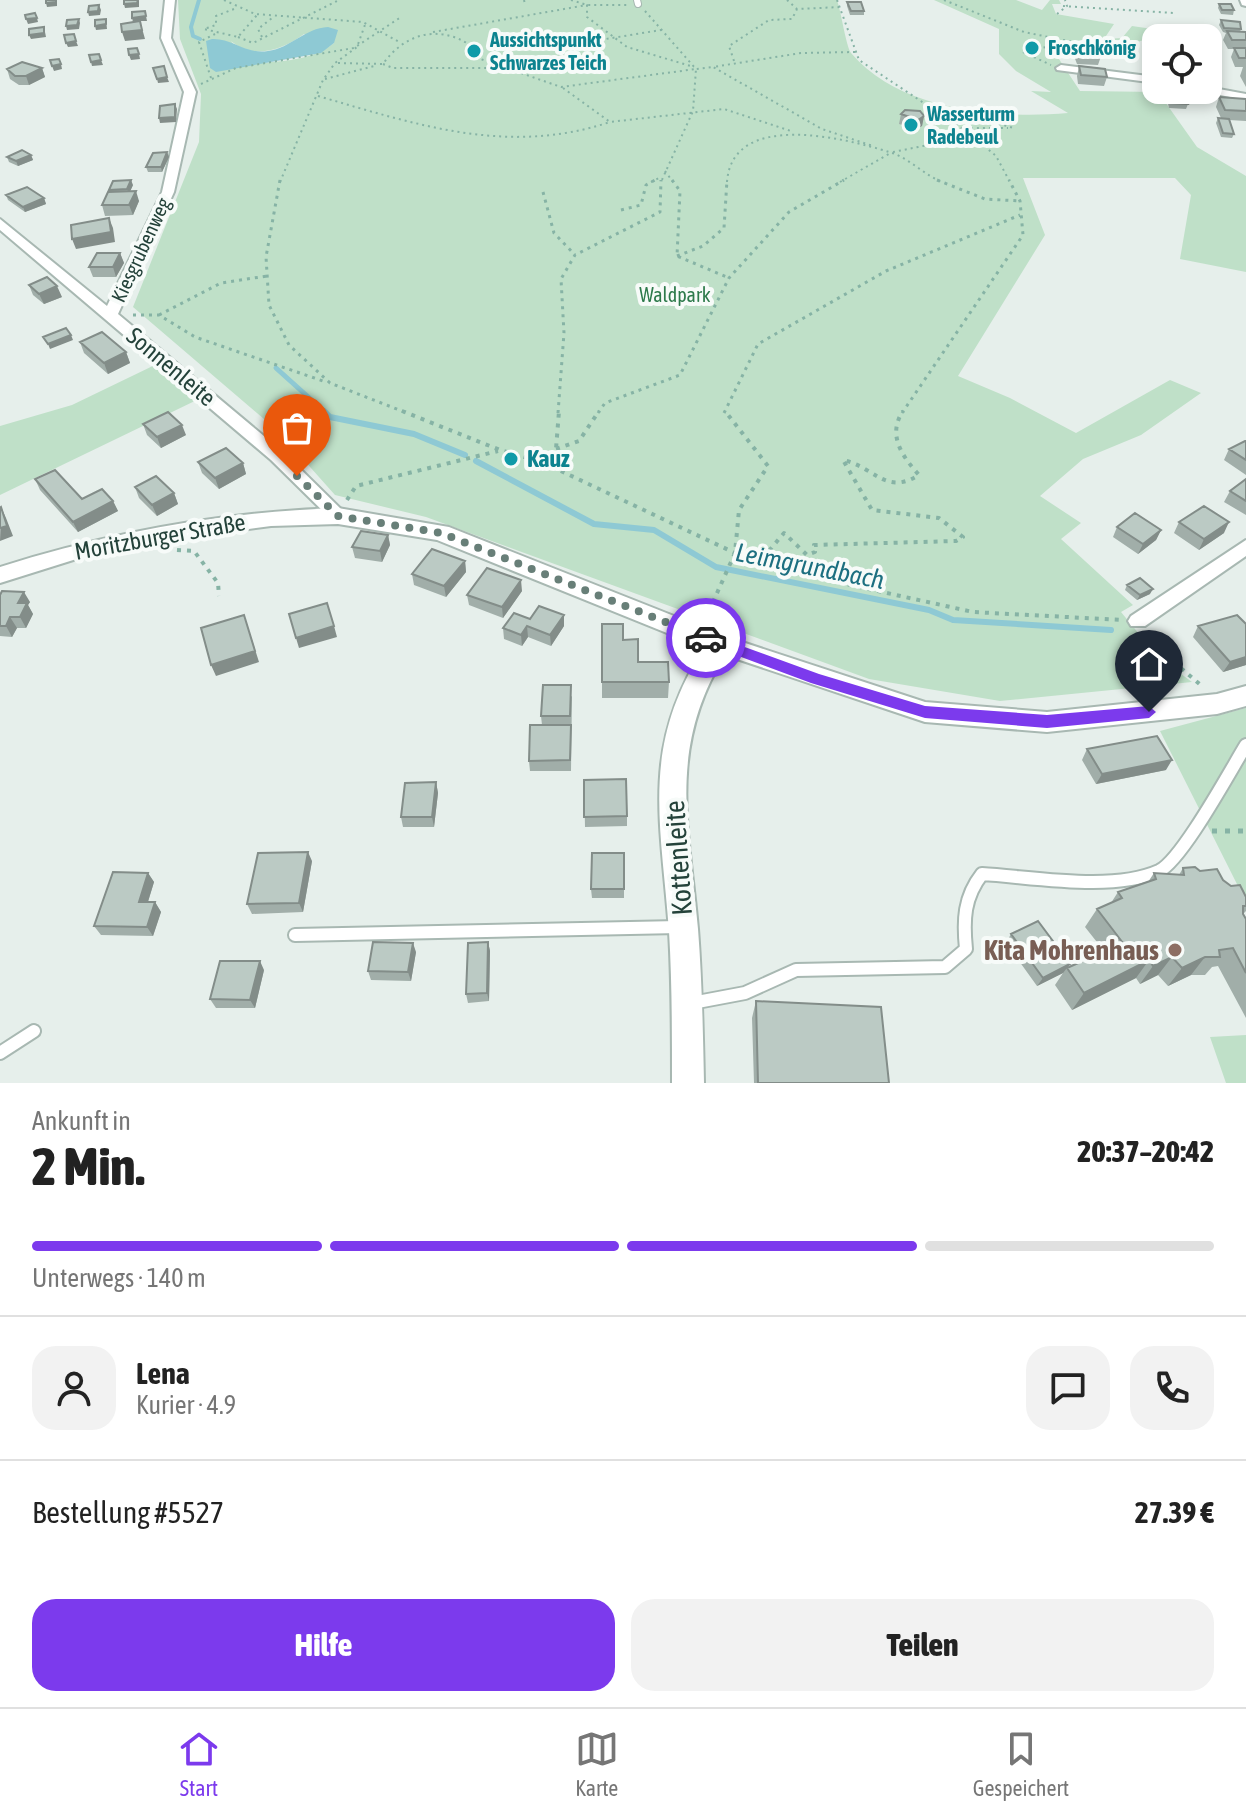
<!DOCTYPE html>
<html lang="de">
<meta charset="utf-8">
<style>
:root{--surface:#fff;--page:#f2f2f2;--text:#222;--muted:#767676;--line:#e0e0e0;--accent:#7c3aed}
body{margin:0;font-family:"Asap Condensed",sans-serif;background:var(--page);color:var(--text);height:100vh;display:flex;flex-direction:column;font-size:30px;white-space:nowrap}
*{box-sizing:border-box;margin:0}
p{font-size:26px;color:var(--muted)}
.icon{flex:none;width:44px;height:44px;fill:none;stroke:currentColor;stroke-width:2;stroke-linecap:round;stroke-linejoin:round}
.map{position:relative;height:1083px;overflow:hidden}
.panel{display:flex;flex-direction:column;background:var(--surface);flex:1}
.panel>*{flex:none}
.buttons{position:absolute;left:1142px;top:24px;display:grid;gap:16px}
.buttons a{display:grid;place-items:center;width:80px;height:80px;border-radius:16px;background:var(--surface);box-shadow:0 4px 12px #0003;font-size:40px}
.pin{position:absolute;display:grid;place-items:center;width:68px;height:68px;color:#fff;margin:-82px -34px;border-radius:50% 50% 50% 0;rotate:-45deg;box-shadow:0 0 8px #0007}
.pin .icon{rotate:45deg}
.courier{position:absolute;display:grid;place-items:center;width:80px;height:80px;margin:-40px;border:6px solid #7c3aed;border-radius:50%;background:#fff;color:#222;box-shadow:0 2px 10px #0007}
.summary em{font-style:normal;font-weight:800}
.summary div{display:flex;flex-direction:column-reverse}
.summary{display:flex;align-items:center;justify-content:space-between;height:136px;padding:0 32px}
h1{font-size:52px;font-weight:800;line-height:60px}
.bar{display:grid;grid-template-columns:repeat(4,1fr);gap:12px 8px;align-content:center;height:96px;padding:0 32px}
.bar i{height:10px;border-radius:6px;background:var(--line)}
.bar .selected{background:var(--accent)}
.bar p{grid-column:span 4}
.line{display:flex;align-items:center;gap:20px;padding:0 32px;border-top:2px solid var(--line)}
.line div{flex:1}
.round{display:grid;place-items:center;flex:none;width:84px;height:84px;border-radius:24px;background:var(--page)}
.action{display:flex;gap:16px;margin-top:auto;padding:16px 32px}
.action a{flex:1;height:92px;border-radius:24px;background:var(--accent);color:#fff;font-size:32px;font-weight:800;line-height:92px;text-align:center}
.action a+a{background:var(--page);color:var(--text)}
.menu{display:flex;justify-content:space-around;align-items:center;height:112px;border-top:2px solid var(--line);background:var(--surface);font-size:22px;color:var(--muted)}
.menu a{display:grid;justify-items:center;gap:4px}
.menu .selected{color:var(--accent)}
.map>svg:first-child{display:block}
.green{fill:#bfe0c8;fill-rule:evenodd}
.water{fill:#8ec9d4}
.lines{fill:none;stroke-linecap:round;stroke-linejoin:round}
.stream-far2{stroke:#8ec9d4;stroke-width:4}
.stream-far1{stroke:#8ec9d4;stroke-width:5}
.stream{stroke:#8ec9d4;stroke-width:6}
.service-far1-casing{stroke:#a8b8b2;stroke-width:8}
.service-casing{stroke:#a8b8b2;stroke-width:16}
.minor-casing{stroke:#a8b8b2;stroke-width:4}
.tertiary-casing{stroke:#a8b8b2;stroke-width:4}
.path-far3{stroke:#86b3a5;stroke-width:2;stroke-dasharray:2 4;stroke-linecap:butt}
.path-far2{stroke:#86b3a5;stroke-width:3;stroke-dasharray:3 5;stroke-linecap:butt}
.path-far1{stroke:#86b3a5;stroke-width:4;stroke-dasharray:4 6;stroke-linecap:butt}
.path{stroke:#86b3a5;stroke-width:5;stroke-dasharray:5 8;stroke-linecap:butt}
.service-far1{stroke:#fff;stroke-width:6}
.service{stroke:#fff;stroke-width:12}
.minor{fill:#fff;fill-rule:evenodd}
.tertiary{fill:#fff;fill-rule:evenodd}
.wall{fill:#a1aea9}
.shaded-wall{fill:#838d89}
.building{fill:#bbcac4;stroke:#838d89;stroke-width:2}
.route{fill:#7c3aed}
.done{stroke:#687f78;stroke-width:8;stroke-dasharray:0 14.4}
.culture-dot{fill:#0f9aa8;stroke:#f7fbf9;stroke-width:3}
.education-dot{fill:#8d6e63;stroke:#f7fbf9;stroke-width:3}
.labels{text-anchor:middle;stroke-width:8;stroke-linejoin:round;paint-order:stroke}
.far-culture-label{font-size:20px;font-weight:bold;fill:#0d838f;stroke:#f7fbf9;text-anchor:start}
.far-street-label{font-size:20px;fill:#24423a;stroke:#f7fbf9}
.far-park-label{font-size:20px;fill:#2d7a4b;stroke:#f7fbf9}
.street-label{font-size:24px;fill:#24423a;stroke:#f7fbf9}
.culture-label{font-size:24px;font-weight:bold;fill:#0d838f;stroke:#f7fbf9;text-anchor:start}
.water-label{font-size:26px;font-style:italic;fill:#1c6f80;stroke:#f7fbf9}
.near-street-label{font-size:28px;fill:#24423a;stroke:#f7fbf9}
.near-education-label{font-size:28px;font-weight:bold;fill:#785e54;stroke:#f7fbf9;text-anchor:end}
</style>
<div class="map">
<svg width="1246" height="1083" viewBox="0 0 1246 1083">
<rect width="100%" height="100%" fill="#e6efeb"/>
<path class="green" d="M178 0H837C841 11 846 46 851 53 900 111 998 119 1068 113L1031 91 1051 92 1016 71 999 54V29L934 0H1016L1042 10 1050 0H1059L1061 4H1052L1056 14 1114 24 1104 39 1122 38 1132 26 1180 33 1174 38H1151L1106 51 1055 53 1080 91 1158 92 1197 147 1246 176V272L1180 259 1191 195 1175 178H1023L1045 235 958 376 1010 398 1076 433 1170 380 1201 393 1141 435 1083 459 1040 496 1081 523 1061 539 1133 605 1121 612 1158 657 1192 682 1000 701 869 679 426 517 335 495 278 431 133 307 199 142 201 94 180 39ZM304 34 334 43C310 62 279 61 249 64L231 41C253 60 283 50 304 34Z
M159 363 201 398 0 495V426L72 405Z
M1246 708V902L1160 731Z
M1246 1035V1083H1226L1210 1037Z"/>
<path class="water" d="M328 27 338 30 334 43 321 53 216 72 210 68 206 41 212 39C232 38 247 55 268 51 291 48 305 28 328 27Z"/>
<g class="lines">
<path class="stream-far2" d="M199 0 191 27 193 36 200 39"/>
<path class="stream-far1" d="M276 368 326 413"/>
<path class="stream" d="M324 411 330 417 414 434 465 455
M476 461 594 524 654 530 716 567 929 610 953 620 1111 630"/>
<g class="service-far1-casing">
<path id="service-far1" d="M637 0 638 4"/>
</g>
<g class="service-casing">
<path id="service" d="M295 935 679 927
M692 1003 745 993 796 970 945 967 966 949C963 920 964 897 982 874 1033 877 1112 892 1159 871 1182 860 1230 771 1246 745
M0 1053 34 1031"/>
</g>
<g class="minor-casing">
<path id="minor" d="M165 0H175L171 38 196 92 174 192 118 314 283 452 344 512 347 516 344 520H332L271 460 0 230V219L107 306 162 192 184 92 161 38Z
M1240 0H1246V6L1242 5Z
M1061 65 1156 77V83L1057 70 1056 68Z
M1208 87 1246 94V100L1204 92 1202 90H1208Z
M1246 540V556L1145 626H1131L1128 621 1131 616Z"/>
</g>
<g class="tertiary-casing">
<path id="tertiary" d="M338 508 449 527 727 637 925 702 1047 712 1217 694 1246 686V706L1217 714 1047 732 925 722 725 655C667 748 689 828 698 929 702 980 703 1032 704 1083H672C672 1032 672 981 669 931 661 821 640 747 704 648L437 540 338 524 271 526 155 542 86 556 0 583V567C111 532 222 512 338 508Z"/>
</g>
<path class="path-far3" d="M224 0 255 14 363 22 401 43
M524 0 525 4
M571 0 587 5H627
M787 0 797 9 841 7
M837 0 859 60 969 133 996 156 1010 182
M944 0 1024 32 1078 43 1039 48 1030 53
M1063 6 1173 13
M234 9 216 16V25L204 29 238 37 257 15
M645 11 696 69 713 67
M1057 14 1067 6 1065 0
M433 32 587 5V17L627 47 694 67
M238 37 253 43 339 0
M262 37 258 29 272 18
M855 52 801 53 713 67 822 129 873 146
M1023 52 1051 65
M734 61 729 46 769 20 792 19 797 9
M338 63 383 64C404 34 438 24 470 45L469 55 561 87 696 69 693 111 661 182
M383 64 393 68H501
M510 68 556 62 563 46 661 30
M211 78 199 42 215 34
M325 79 374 66
M201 84 236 68 354 48 401 17
M563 88 610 122 724 109 791 131
M318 96C418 125 508 156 610 122
M929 105 1014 128
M969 133 970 128H1008
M893 152 973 136
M665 171 673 182
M280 182 323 80 335 63 357 47 366 22
M651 182 661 177
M727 182C732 110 845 138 889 152 908 157 924 175 942 182
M840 182 892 152"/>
<path class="path-far2" d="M280 180 266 257 269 305 289 345 330 383 407 413
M672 180 680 191 677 256 729 278
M937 180 985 199 1020 201
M543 192 554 233 575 255
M621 210 641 205 646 185 655 180
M677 256 703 246 724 228 727 180
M133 315H159L195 337 326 382
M159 315 221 283 267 276
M558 413 564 333 561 279 575 255 660 212 661 180
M598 413 605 403 680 375 729 278 789 212 844 180
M724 413 758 344 886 271 1020 215
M902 413 1023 235 1020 201 1009 180"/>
<path class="path-far1" d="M402 411 500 450 544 463 735 553 778 569 973 612 1123 620
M556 449 579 441 599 411
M544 463 556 449 559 411
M347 500 356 486 498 451
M177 550 194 551 218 583 219 596
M740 554 768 552 784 533 807 555 815 552 814 545 956 541 963 537 939 518 872 510 843 460C875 467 885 496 919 475 902 456 887 435 903 411
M716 622 713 602 735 553 739 510 768 466 725 411
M1147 632 1162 652 1203 687"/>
<path class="path" d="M1212 831H1246"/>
<use href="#service-far1" class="service-far1"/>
<use href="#service" class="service"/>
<use href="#minor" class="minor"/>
<use href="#tertiary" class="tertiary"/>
</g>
<path class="wall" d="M847 2 864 11V15H850L847 6Z
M1219 4 1234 10 1233 15 1221 14 1218 8Z
M1221 20 1241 29 1240 32H1246V87L1240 76 1243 67H1235L1231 57 1234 49H1228L1223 40 1226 33 1223 32 1219 25Z
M1077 47 1101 56 1098 65 1077 64 1074 56Z
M1079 66 1107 77 1104 86 1078 84 1077 76Z
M42 68 45 77 29 85H19L10 79 7 69Z
M1168 94 1188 104 1186 109 1169 108 1167 99Z
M1219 97 1246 99V121L1229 120 1234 134 1232 138 1221 137 1216 123 1218 118H1221L1216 107Z
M901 114 924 116 922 126 916 129 899 124Z
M167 152 169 157 162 172H148L146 167Z
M31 155 33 160 18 166 9 162 7 157Z
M133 185 130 191 139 201 133 215 105 216 102 205 110 192 109 190Z
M6 195 44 198 46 204 25 212 8 200Z
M120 253 124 263 116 277H93L89 267Z
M29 285 62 297 44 304 33 295Z
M80 342 126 352 130 363 108 374 84 353Z
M143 424 186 435 161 448 147 435Z
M1246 441V475L1224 460 1229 449Z
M198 462 243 463 246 474 219 489 202 473Z
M35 479 82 499 113 501 118 511 78 532 40 490Z
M1246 479V515L1224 502 1230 491Z
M135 487 174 493 178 504 157 516 139 498Z
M1179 522 1224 533 1199 550 1174 533Z
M1117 527 1161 530 1156 540 1138 554 1113 537Z
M388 535 390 545 382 562 355 558 352 547Z
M465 561 466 572 446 597 414 585 412 574Z
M1127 585 1150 594 1137 600 1125 590Z
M522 591 503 618 469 605 467 595Z
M0 595 30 602 28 605 33 614 26 628H17L12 637 0 636Z
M564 615V626L551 646 528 637 522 646 504 639 503 628 530 619Z
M1198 626 1246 665 1223 672 1193 637Z
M623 640 638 662 669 682 668 698H602V682Z
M572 696 571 771H530L529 761 542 725 541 716Z
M1087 749 1166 770 1096 784 1082 760Z
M584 780 627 816V826L585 827Z
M436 782 438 793 434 827H403L401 817Z
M624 853V898H592L591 889Z
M312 861 303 912 252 914 247 904Z
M1183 868 1200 871 1223 880 1246 897V911L1243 914 1246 919V1018L1218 966 1212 967 1205 975H1191L1168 986 1158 975 1140 984 1136 978 1072 1010 1055 985 1063 973 1037 986 1006 943 1011 934 1070 964 1067 967 1104 951 1085 927 1097 909 1111 903 1118 892 1148 882 1154 873 1179 875Z
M148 873 154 882 148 902H155L161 912 153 936 101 935 94 926Z
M488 942 490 951 489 1001 468 1003 466 994Z
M416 952 411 981 371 980 368 971Z
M264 970 255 1008H216L210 999Z
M756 1001 889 1083H754L752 1018Z"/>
<path class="shaded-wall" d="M57 0V6L47 7 46 3Z
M138 0 139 1V7L125 8 124 4Z
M99 5 101 10 100 15 89 16 88 12Z
M145 11 147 21H140L145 39 125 41 122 32 133 22 132 18Z
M37 18 38 22 28 24 26 19Z
M79 19 80 23 79 29 67 30 66 26Z
M106 19 107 29 96 30 95 26Z
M44 27 46 37 31 39 29 35Z
M76 41 78 46 68 47 66 43Z
M139 54 140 59 131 60 129 55Z
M101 60 103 65 92 66 91 62Z
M61 64 62 69 54 71 52 66Z
M42 68 45 77 29 85 26 76Z
M167 77 169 82 158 83 157 79Z
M175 104 177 109 176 122 160 123 159 118Z
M924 116 922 126 916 129 918 120Z
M167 152 169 157 162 172 161 167Z
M31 155 33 160 18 166 16 161Z
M131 180 133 185 129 194 127 189Z
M136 191 139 201 133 215 129 205Z
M44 198 46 204 25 212 23 207Z
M109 218 113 228 115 242 76 249 72 239Z
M120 253 124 263 116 277 113 267Z
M57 286 62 297 44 304 39 294Z
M71 335 73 340 50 349 48 344Z
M126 352 130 363 108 374 104 363Z
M182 425 186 435 161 448 157 437Z
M243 463 246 474 219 489 215 478Z
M174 493 178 504 157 516 152 505Z
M113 501 118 511 78 532 73 522Z
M1 507 6 518 13 536 0 541Z
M1229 522 1224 533 1199 550 1204 539Z
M1161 530 1156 540 1138 554 1143 544Z
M388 535 390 545 382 562 380 551Z
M465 561 466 572 446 597 444 586Z
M521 580 522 591 503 618 502 607Z
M1153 589 1150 594 1137 600 1140 595Z
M24 592 30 602 28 605 33 614 26 628 20 617 18 603Z
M244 615 259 662 216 676 211 665Z
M564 615V626L551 646 550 635Z
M10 617 17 628 12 637 6 626Z
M334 626 337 637 299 648 296 638Z
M527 626 528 637 522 646 521 635Z
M1246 657V665L1223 672 1230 662Z
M1172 760 1166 770 1096 784 1102 774Z
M436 782 438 793 434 827 432 817Z
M308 852 312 861 303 912 299 903Z
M148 873 154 882 145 911 139 902Z
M155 902 161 912 153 936 147 927Z
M488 942 490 951 489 1001 487 993Z
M413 943 416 952 411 981 408 972Z
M1172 957 1158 975 1140 984 1153 966Z
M1205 957 1191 975 1168 986 1182 968Z
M1149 960 1136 978 1072 1010 1084 993Z
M260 961 264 970 255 1008 250 1000Z
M1070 964 1063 973 1037 986 1043 978Z"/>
<path class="building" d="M46 0H56V2L46 3Z
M124 0H138L137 3 124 4Z
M847 2H861L864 11H851Z
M1219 4H1231L1234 10H1222Z
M99 5 98 11 88 12 89 6Z
M145 11 146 16 132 18V12Z
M35 13 37 18 26 19 25 15Z
M79 19 77 25 66 26 67 20Z
M106 19V24L95 26V20Z
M1221 20 1240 22 1241 29 1224 28Z
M140 21 142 30 122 32 121 24Z
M44 27V33L29 35V29Z
M1227 31 1246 32V40H1232Z
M74 34 76 41 66 43 64 35Z
M1077 47 1098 48 1101 56 1080 55Z
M137 48 139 54 129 55 128 49Z
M1234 48H1246V58H1239Z
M99 54 101 60 91 62 89 55Z
M59 59 61 64 52 66 50 60Z
M22 62 42 68 26 76H15L7 69Z
M164 66 167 77 157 79 153 68Z
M1079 66 1105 69 1107 77 1081 75Z
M1168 94 1185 95 1188 104 1171 103Z
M1219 97 1246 99V111L1225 110Z
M175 104V117L159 118 160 106Z
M905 110 920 111 924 116 918 120 901 114Z
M1218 118 1229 119 1234 134 1223 133Z
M22 150 31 155 16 161 7 157Z
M167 152 161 167H146L153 153Z
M131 180 127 189 109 190 113 181Z
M27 187 44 198 23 207 6 195Z
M136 191 129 205H102L108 192Z
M109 218 111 232 72 239 71 225Z
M97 253H120L113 267H89Z
M47 277 57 286 39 294 29 285Z
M66 328 71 335 48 344 43 337Z
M102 332 126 352 104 363 80 342Z
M168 412 182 425 157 437 143 424Z
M1245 441H1246V460L1229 449Z
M226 448 243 463 215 478 198 462Z
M55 470 82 499 102 489 113 501 73 522 35 479Z
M156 476 174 493 152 505 135 487Z
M1246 479V501L1230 491Z
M1204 506 1229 522 1204 539 1179 522Z
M1 507 7 526 0 528V508Z
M1135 513 1161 530 1143 544 1117 527Z
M361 531 388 535 380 551 352 547Z
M432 549 465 561 444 586 412 574Z
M487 568 521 580 502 607 467 595Z
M1140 578 1153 589 1140 595 1127 585Z
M2 591 24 592 18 603H27L20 617H10L6 626H0V595Z
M327 603 334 626 296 638 289 614Z
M539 606 564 615 550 635 527 626 521 635 503 628 514 613 530 619Z
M244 615 255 651 211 665 201 628Z
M1237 615 1246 624V657L1230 662 1198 626Z
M602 624H623V640L638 639V662H668L669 682H602Z
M543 685H571L570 716H541Z
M530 725H571L570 760 529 761Z
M1157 736 1172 760 1102 774 1087 749Z
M626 779 627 816 584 817V780Z
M436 782 432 817H401L405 783Z
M308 852 299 903 247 904 258 853Z
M592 853H624V889H591Z
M1195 867 1200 871 1217 869 1223 880 1231 886 1240 885 1246 897V906H1243V914L1246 919V973L1233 948 1219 950 1220 957H1205L1182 968 1172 957 1153 966 1149 960 1084 993 1067 968 1123 943 1097 909 1122 898 1118 892 1156 879 1154 873 1184 875 1183 868Z
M113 872 148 873 139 902H155L147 927 94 926Z
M1038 921 1070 964 1043 978 1011 934Z
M373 942 413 943 408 972 368 971Z
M488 942 487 993 466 994 468 943Z
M220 961H260L250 1000 210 999Z
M756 1001 881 1007 889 1083H758Z"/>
<path class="route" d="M706 633 819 674 925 706 1047 715 1149 706 1156 712 1149 718 1047 728 925 718 811 683 701 642V635Z"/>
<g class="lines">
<path class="done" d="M297 476 338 516 441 533 706 638"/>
</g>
<g class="culture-dot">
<circle cx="1032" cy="48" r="8"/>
<circle cx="474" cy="51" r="8"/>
<circle cx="911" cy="125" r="8"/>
<circle cx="511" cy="459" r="8"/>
</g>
<circle class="education-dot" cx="1175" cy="950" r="8"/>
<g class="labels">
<g class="far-culture-label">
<text x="490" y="47">Aussichtspunkt<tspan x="490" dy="23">Schwarzes Teich</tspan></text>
<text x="1048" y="55">Froschkönig</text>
<text x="927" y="121">Wasserturm<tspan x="927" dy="23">Radebeul</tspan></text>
</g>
<g class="far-street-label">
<text transform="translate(141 250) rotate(-65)" y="7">Kiesgrubenweg</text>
</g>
<g class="far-park-label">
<text x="675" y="302">Waldpark</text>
</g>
<g class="street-label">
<text transform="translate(171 367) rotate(40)" y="8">Sonnenleite</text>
<text transform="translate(160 537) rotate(-10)" y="8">Moritzburger Straße</text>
</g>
<g class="culture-label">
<text x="527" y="467">Kauz</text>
</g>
<g class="water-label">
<text transform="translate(810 566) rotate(11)" y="9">Leimgrundbach</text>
</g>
<g class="near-street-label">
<text transform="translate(678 858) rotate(-94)" y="10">Kottenleite</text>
</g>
<g class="near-education-label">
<text x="1159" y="960">Kita Mohrenhaus</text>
</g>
</g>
</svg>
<div class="buttons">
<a><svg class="icon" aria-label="locate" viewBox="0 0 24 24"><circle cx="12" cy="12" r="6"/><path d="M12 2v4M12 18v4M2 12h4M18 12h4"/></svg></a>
</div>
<div class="pin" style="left:297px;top:476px;background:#ea580c"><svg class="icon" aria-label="bag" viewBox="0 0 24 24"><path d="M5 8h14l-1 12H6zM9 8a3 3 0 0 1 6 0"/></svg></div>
<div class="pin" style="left:1149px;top:712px;background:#1f2937"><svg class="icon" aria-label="home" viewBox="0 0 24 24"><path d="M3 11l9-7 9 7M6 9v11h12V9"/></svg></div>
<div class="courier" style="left:706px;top:638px"><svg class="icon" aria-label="car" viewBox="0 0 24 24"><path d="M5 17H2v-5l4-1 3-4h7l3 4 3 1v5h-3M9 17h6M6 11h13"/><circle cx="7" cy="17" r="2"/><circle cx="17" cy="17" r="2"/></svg></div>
</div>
<section class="panel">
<div class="summary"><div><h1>2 Min.</h1><p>Ankunft in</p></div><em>20:37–20:42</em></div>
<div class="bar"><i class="selected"></i><i class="selected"></i><i class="selected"></i><i></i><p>Unterwegs · 140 m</p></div>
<div class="line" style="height:144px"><a class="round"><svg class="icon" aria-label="person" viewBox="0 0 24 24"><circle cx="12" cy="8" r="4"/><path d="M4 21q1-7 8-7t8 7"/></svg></a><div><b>Lena</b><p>Kurier · 4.9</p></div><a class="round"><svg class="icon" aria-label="chat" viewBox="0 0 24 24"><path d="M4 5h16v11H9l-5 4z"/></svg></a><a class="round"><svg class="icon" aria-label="phone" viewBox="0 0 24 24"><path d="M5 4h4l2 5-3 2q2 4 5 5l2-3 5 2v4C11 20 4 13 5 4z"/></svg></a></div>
<div class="line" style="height:104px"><div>Bestellung #5527</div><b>27.39 €</b></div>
<div class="action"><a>Hilfe</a><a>Teilen</a></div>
</section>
<nav class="menu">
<a class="selected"><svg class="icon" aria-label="home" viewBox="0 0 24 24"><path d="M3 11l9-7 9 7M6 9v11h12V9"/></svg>Start</a>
<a><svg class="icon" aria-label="map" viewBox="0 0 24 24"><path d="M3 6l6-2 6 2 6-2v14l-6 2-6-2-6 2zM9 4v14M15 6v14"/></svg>Karte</a>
<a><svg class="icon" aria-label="saved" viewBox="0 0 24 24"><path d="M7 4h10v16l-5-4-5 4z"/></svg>Gespeichert</a>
</nav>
